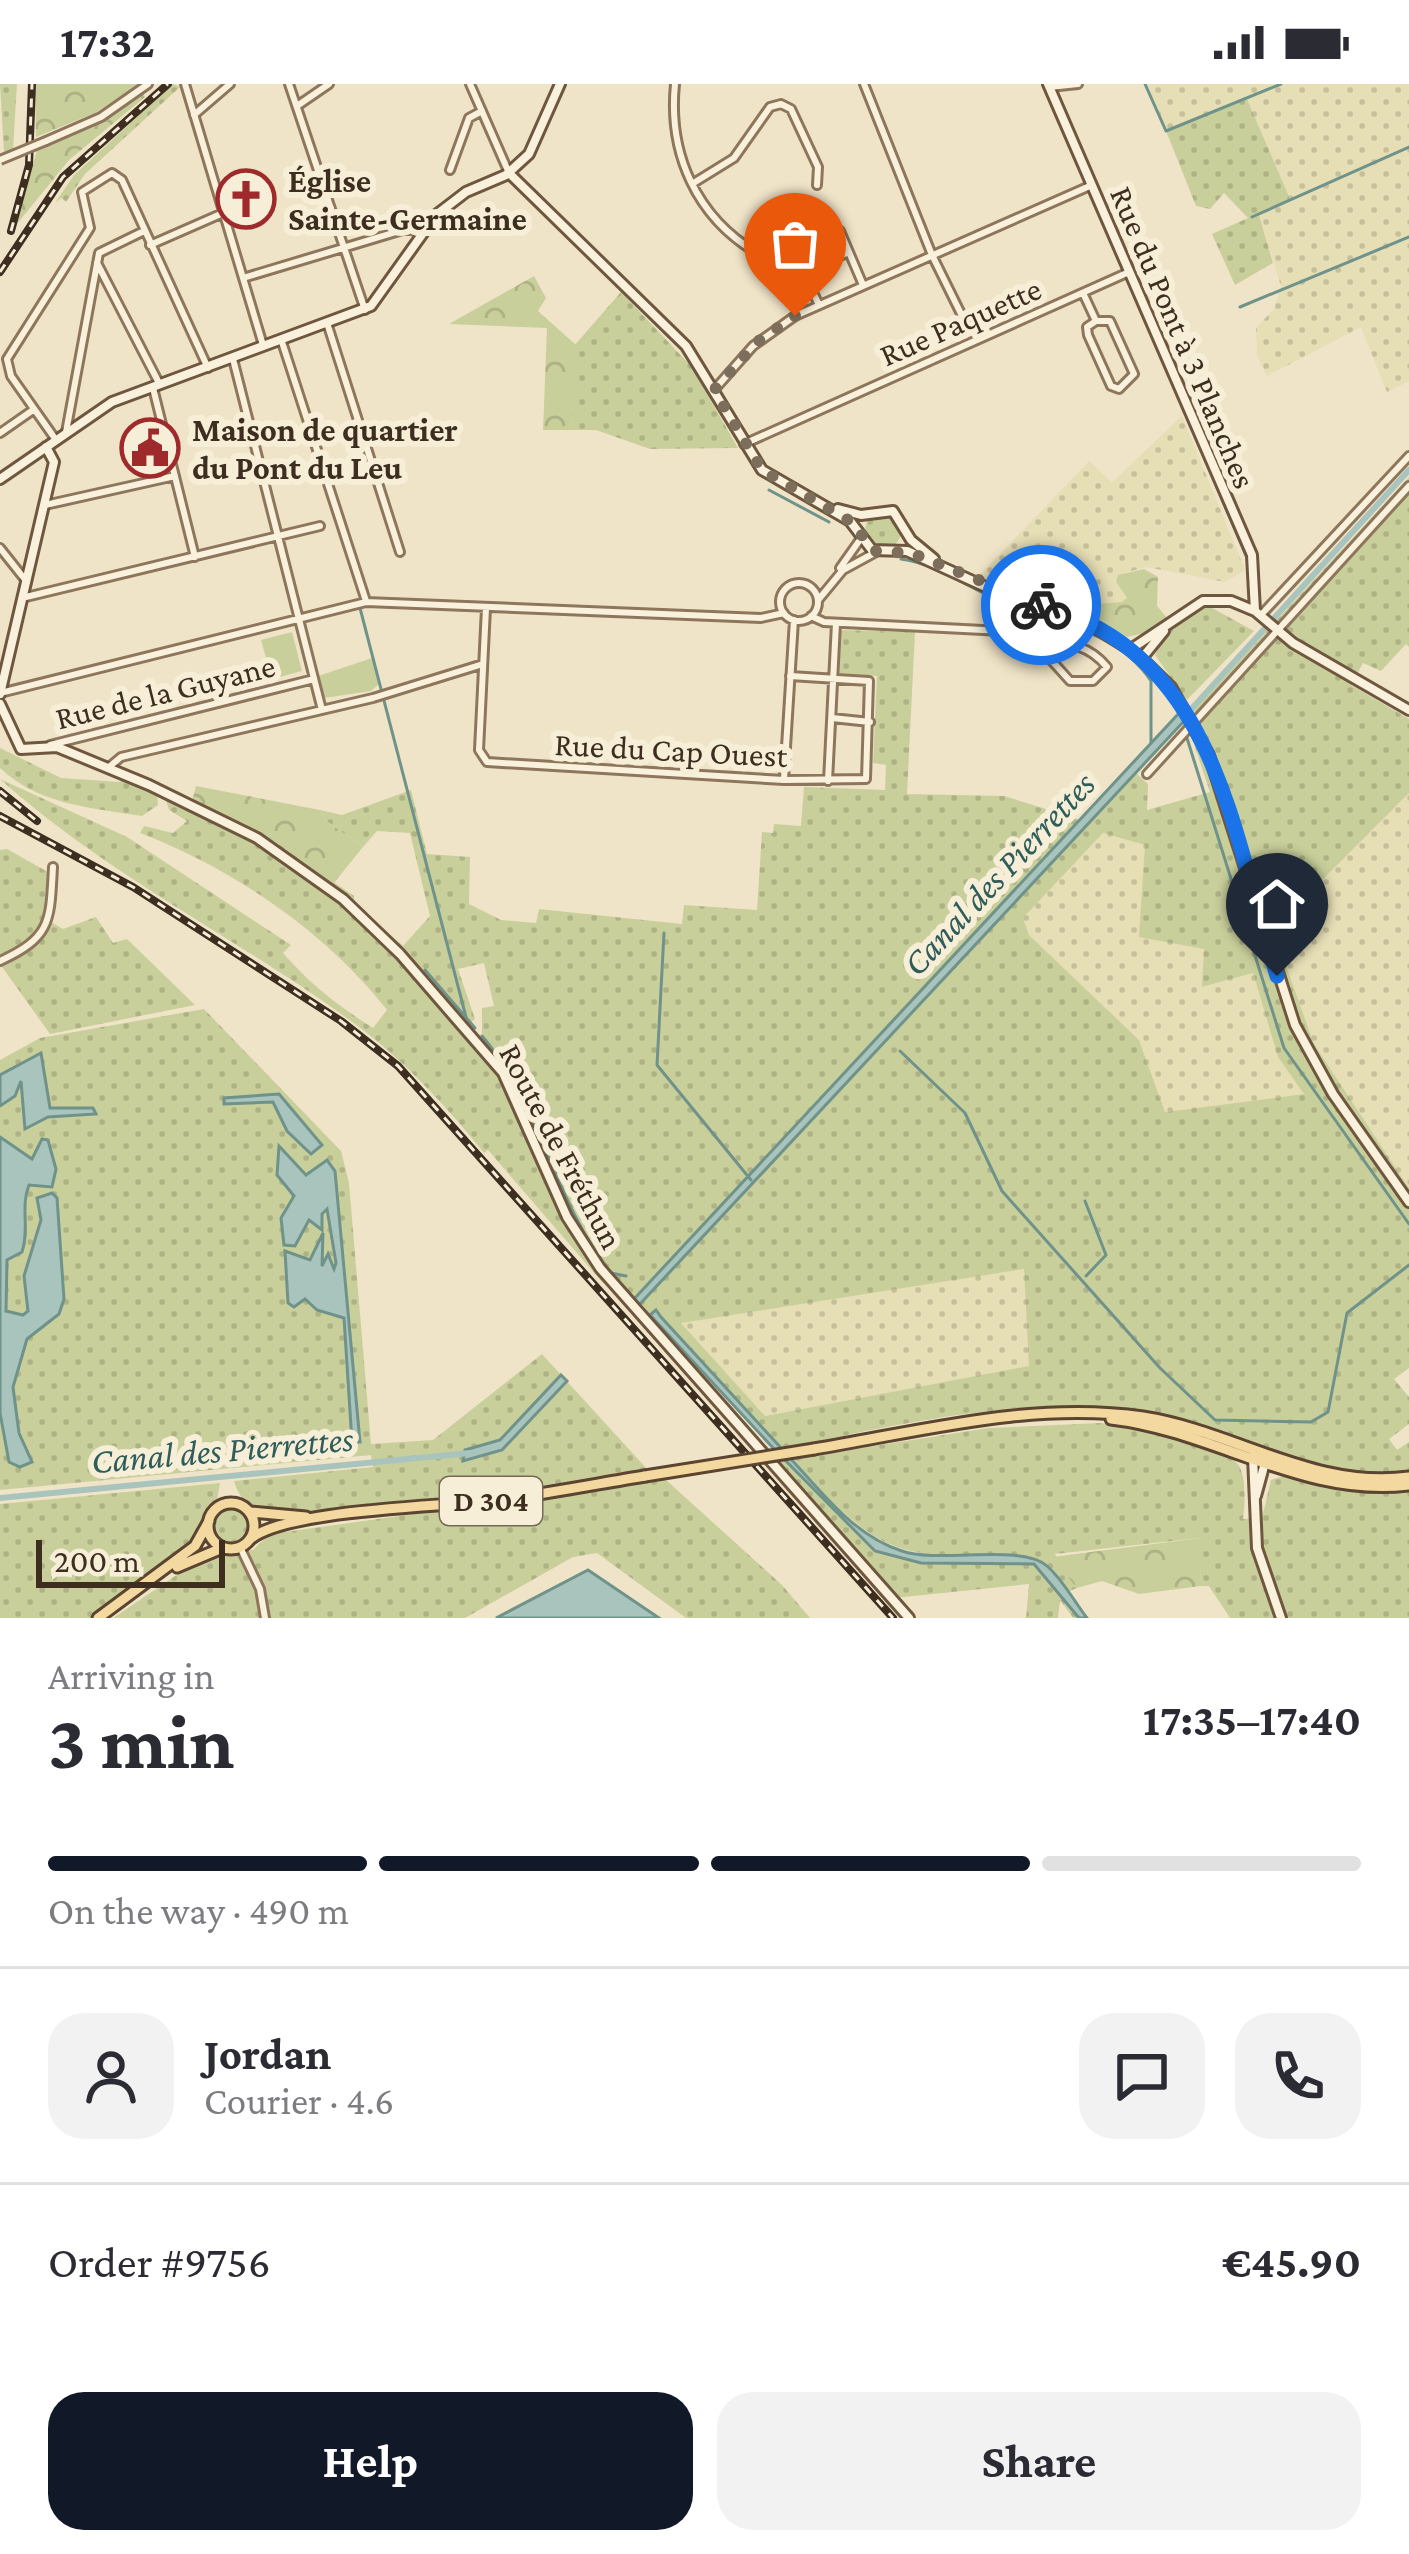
<!DOCTYPE html>
<meta charset="utf-8">
<style>
:root{--surface:#fff;--page:#f2f2f3;--text:#2b2b33;--muted:#7c7c81;--line:#e1e1e2;--accent:#111827}
body{margin:0;font-family:"Crimson Pro",serif;background:var(--page);color:var(--text);height:100vh;display:flex;flex-direction:column;font-size:45px;white-space:nowrap}
*{box-sizing:border-box;margin:0}
p{font-size:39px;color:var(--muted)}
.icon{flex:none;width:66px;height:66px;fill:none;stroke:currentColor;stroke-width:2;stroke-linecap:round;stroke-linejoin:round}
.map{position:relative;height:1534px;overflow:hidden}
.panel{display:flex;flex-direction:column;background:var(--surface);flex:1}
.panel>*{flex:none}
.scale{position:absolute;left:36px;bottom:30px;width:189px;box-sizing:border-box;padding-left:12px;border:6px solid #3d2e20;border-top:0;font-size:33px;line-height:42px;white-space:nowrap;color:#3d2e20;-webkit-text-stroke:9px #f7eed8;paint-order:stroke}
.pin{position:absolute;display:grid;place-items:center;width:102px;height:102px;color:#fff;margin:-123px -51px;border-radius:50% 50% 50% 0;rotate:-45deg;box-shadow:0 0 12px #0007}
.pin .icon{rotate:45deg}
.courier{position:absolute;display:grid;place-items:center;width:120px;height:120px;margin:-60px;border:9px solid #1a73e8;border-radius:50%;background:#fff;color:#222;box-shadow:0 3px 15px #0007}
.headline em{font-style:normal;font-weight:700}
.headline div{display:flex;flex-direction:column-reverse}
.headline{display:flex;align-items:center;justify-content:space-between;height:204px;padding:0 48px}
h1{font-size:78px;font-weight:700;line-height:90px}
.bar{display:grid;grid-template-columns:repeat(4,1fr);gap:18px 12px;align-content:center;height:144px;padding:0 48px}
.bar i{height:15px;border-radius:9px;background:var(--line)}
.bar .active{background:var(--accent)}
.bar p{grid-column:span 4}
.line{display:flex;align-items:center;gap:30px;padding:0 48px;border-top:3px solid var(--line)}
.line div{flex:1}
.round{display:grid;place-items:center;flex:none;width:126px;height:126px;border-radius:36px;background:var(--page)}
.primary-button{display:flex;gap:24px;margin-top:auto;padding:24px 48px}
.primary-button a{flex:1;height:138px;border-radius:36px;background:var(--accent);color:#fff;font-size:48px;font-weight:700;line-height:138px;text-align:center}
.primary-button a+a{background:var(--page);color:var(--text)}
.status{display:flex;justify-content:space-between;align-items:center;height:84px;padding:0 60px;background:var(--surface);direction:ltr}
.status svg{height:33px;fill:currentColor}
.map>svg:first-child{display:block}
.farmland{fill:url(#farmland-dots)}
.grass{fill:url(#grass-dots);fill-rule:evenodd}
.forest{fill:url(#forest-crowns)}
.park{fill:#c9cf9b}
.water{fill:#a9c4bc;stroke:#6f938a;stroke-width:3}
.lines{fill:none;stroke-linecap:round;stroke-linejoin:round}
.stream{stroke:#6f938a;stroke-width:3}
.canal{stroke:#a9c4bc;stroke-width:6}
.street-casing{stroke:#8d765c;stroke-width:12}
.secondary-casing{stroke:#6f573f;stroke-width:14}
.primary-casing{stroke:#5b4430;stroke-width:15}
.street{stroke:#faf1dc;stroke-width:6}
.secondary{stroke:#faf1dc;stroke-width:8}
.primary{stroke:#f3d9a0;stroke-width:9}
.rail-casing{stroke:#3d2e20;stroke-width:8}
.rail{stroke:#f7eed8;stroke-width:3;stroke-dasharray:9;stroke-linecap:butt}
.street-bridge-casing{stroke:#8d765c;stroke-width:12;stroke-linecap:butt}
.primary-bridge-casing{stroke:#5b4430;stroke-width:15;stroke-linecap:butt}
.street-bridge{stroke:#faf1dc;stroke-width:6}
.primary-bridge{stroke:#f3d9a0;stroke-width:9}
.done{stroke:#7c6e5b;stroke-width:12;stroke-dasharray:0 21.6}
.route{stroke:#1a73e8;stroke-width:15}
.labels{text-anchor:middle;stroke-width:12;stroke-linejoin:round;paint-order:stroke}
.shield{fill:#f7eed8;stroke:#756857;stroke-width:3}
.shield-label{font-size:30px;font-weight:bold;fill:#3d2e20}
.poi-label{font-size:33px;font-weight:bold;fill:#3d2e20;stroke:#f7eed8;text-anchor:start}
.street-label{font-size:33px;fill:#3d2e20;stroke:#f7eed8}
.water-label{font-size:36px;font-style:italic;fill:#2f5d5a;stroke:#f7eed8}
</style>
<div class="status"><b>17:32</b><svg viewBox="0 0 49 12"><path d="M0 12V9h3v3zM5 12V6h3v6zM10 12V3h3v9zM15 12V0h3v12zM26 1h20v11H26zM47 4h2v5h-2z"/></svg></div>
<div class="map">
<svg width="1409" height="1534" viewBox="0 0 1409 1534">
<defs>
<pattern id="farmland-dots" width="8" height="8" patternUnits="userSpaceOnUse" patternTransform="scale(3)"><rect width="8" height="8" fill="#e6deb5"/><path d="M2 2h.1M6 6h.1" fill="none" stroke="#c6bf9b" stroke-width="1.8" stroke-linecap="round"/></pattern>
<pattern id="grass-dots" width="8" height="8" patternUnits="userSpaceOnUse" patternTransform="scale(3)"><rect width="8" height="8" fill="#c9cf9b"/><path d="M2 2h.1M6 6h.1" fill="none" stroke="#aeb285" stroke-width="1.8" stroke-linecap="round"/></pattern>
<pattern id="forest-crowns" width="20" height="18" patternUnits="userSpaceOnUse" patternTransform="scale(3)"><rect width="20" height="18" fill="#c9cf9b"/><path d="M2 6a3 3 0 1 1 6 0M12 15a3 3 0 1 1 6 0" fill="none" stroke="#aeb285"/></pattern>
</defs>
<rect width="100%" height="100%" fill="#f0e4c8"/>
<path class="farmland" d="M1147 0H1409V297L1387 308 1361 243 1267 292 1257 272 1256 244 1274 225 1281 202 1259 130 1291 116 1247 15 1166 47Z
M1182 332 1245 486 1225 498 1146 483 1118 491 1116 498 1127 514 1122 518 1071 522 978 493 1089 377 1112 398Z
M1409 709V1104L1314 960 1272 844Z
M1103 749 1145 761 1205 865 1203 903 1253 889 1278 973 1305 1010 1165 1028 1139 956 1029 851 1023 834Z
M1024 1185 1030 1282 764 1332 680 1238Z"/>
<path class="grass" d="M0 0H17L13 66 4 68Z
M173 0 180 3 85 90 66 118 61 114 55 119 74 91Z
M1247 15 1291 117 1259 131 1273 179 1235 201 1212 150 1248 134 1224 109 1210 125 1196 122 1166 47Z
M621 208 691 282 738 364 650 365 596 346H572L573 263Z
M1409 393V563L1406 560 1381 587 1363 579 1351 601 1409 635V709L1273 845 1314 960 1409 1104V1284L1394 1295 1409 1313V1340L1389 1355 1397 1366 1409 1358V1389C1313 1396 1237 1344 1144 1329 1026 1310 897 1340 782 1365L656 1227 650 1231 641 1219 1136 689 1148 700 1147 726 1210 708 1191 651 1181 640ZM1103 749 1145 761 1139 853 1204 865 1202 903 1253 889 1278 973 1304 1010 1165 1028 1139 956 1029 851 1023 834ZM1024 1185 1029 1282 765 1332 681 1239Z
M865 447a18 18 0 1 1 36 0a18 18 0 1 1-36 0Z
M1205 520 1254 547 1187 616 1155 571 1164 552Z
M841 546 915 548 907 710 1004 712 1081 736 634 1215 611 1194 603 1199 488 1066 484 1069C447 1023 403 975 355 940 238 854 108 792 0 695L127 753 291 861 283 869C310 900 338 922 373 944L387 926C325 847 232 784 140 749L144 742 173 749 187 737 169 726 166 716 189 723 192 717 282 762 354 812V818L403 862 430 832 410 749 377 747 363 763 325 736 320 726 342 731 411 706 427 770 470 773 469 820 501 836 536 839 539 825 682 840 684 821 757 826 762 748 773 749 774 740 801 742 804 703 885 706 886 681 873 679 877 592 839 589ZM484 879 494 922 482 924V956L469 940 475 935 458 885Z
M0 664 61 694 120 698 126 693 157 708 158 721 142 732C92 724 39 721 0 684Z
M7 765 55 792 51 838 63 845 96 833 113 859 127 855 195 921 50 950 0 880V766Z
M204 925 341 1067 349 1099 371 1360 433 1356 542 1270 648 1386 514 1410 294 1431C265 1429 243 1428 234 1397L373 1383 371 1371 0 1406V976L40 954Z
M1101 1339C1131 1344 1218 1356 1237 1379 1247 1391 1245 1421 1243 1435L1262 1434 1271 1396 1283 1392 1324 1404 1375 1409 1409 1406V1534H1230L1209 1502H1201L1199 1454 1055 1470 1077 1504 1067 1508 1047 1482 1031 1473C893 1472 887 1478 791 1375L988 1344Z
M785 1376 875 1467 921 1479 1035 1480 1079 1534H1073L1060 1516 1058 1534H1026L1029 1500 894 1514 778 1379Z
M665 1395 782 1501 810 1534H686L597 1469 573 1473 465 1534H113L196 1478 218 1469 253 1466 270 1450Z
M220 1399 217 1417 194 1460 91 1534H0V1420Z
M212 1443a19 19 0 1 1 38 0a19 19 0 1 1-38 0Z"/>
<path class="forest" d="M35 0H135L138 1 95 29 36 53Z
M143 8 145 13 69 76 17 140 37 66 100 37Z
M534 192 546 214 538 227 575 260 572 346H543L547 244 449 240Z
M1144 485 1158 493 1157 522 1168 535 1153 547 1127 553 1071 522 1122 518 1127 514 1116 498 1118 491Z
M196 702 320 726 325 736 363 763 333 800 282 762 192 717Z
M1200 1454 1201 1502 1139 1510 1102 1497 1077 1504 1052 1473Z"/>
<path class="park" d="M292 548 302 587 272 595 261 556Z
M372 574 379 600 371 607 324 614 318 592Z"/>
<path class="water" d="M1181 627 1185 636 639 1221 634 1215Z
M41 969 50 1024H93L96 1030 48 1033 25 1045 21 997 15 1012 0 1022V991Z
M279 1010 322 1061 311 1070 287 1047 273 1018 224 1020V1014Z
M0 1053 32 1075 42 1055 48 1056 56 1085 52 1103 29 1101C20 1124 30 1144 22 1168L7 1176 6 1227 23 1231 28 1227 24 1192 41 1136 37 1114 52 1109 57 1114 64 1215 59 1230 27 1255 13 1303 19 1349 32 1378 20 1383 9 1378 0 1329Z
M279 1062 306 1091 327 1076 335 1087 360 1358H352L344 1234 317 1226 305 1215 294 1223 288 1219 285 1167 310 1176 323 1149 322 1182 328 1170 334 1185 336 1179 327 1125 322 1130V1146L309 1136 295 1162 284 1161 281 1134 294 1112 277 1091Z
M656 1226 661 1233 782 1365 775 1366 650 1231Z
M561 1291 567 1297 502 1366 463 1377 465 1366 500 1356Z
M789 1373C823 1409 854 1452 902 1467 939 1480 1021 1459 1047 1482 1063 1496 1074 1517 1087 1534H1079L1034 1480 921 1479 875 1467 783 1374Z
M588 1486 659 1534H496Z"/>
<g class="lines">
<path class="stream" d="M1145 0 1166 47 1281 0
M1252 133 1409 63
M1129 197 1155 256
M1240 223 1409 153
M1187 333 1250 481
M769 406 829 438
M901 475C933 479 966 502 996 515 1048 538 1116 544 1151 597V659
M360 524 466 933
M1186 651 1284 964 1409 1140
M331 811 360 837
M664 849 657 981 751 1096
M425 886 475 944
M482 952C542 1022 553 1117 611 1189L626 1192
M900 967 965 1029 1002 1107 1160 1284 1215 1336 1311 1338 1328 1328 1347 1229 1409 1181
M524 1045 560 1129
M1085 1117 1106 1171 1086 1192"/>
<path class="canal" d="M1185 632 1409 386
M0 1414 470 1369"/>
<g class="street-casing">
<path id="street" d="M185 0 263 261
M289 0 365 226
M470 0 509 89
M675 0C668 69 696 133 757 169 789 189 802 182 819 221
M864 0 932 171 968 244
M1049 3 1078 0
M297 22 329 0
M194 31 230 0
M46 57 101 33 148 0
M450 86 469 34 482 27
M692 100 734 74 770 23 781 20 791 25 818 83 817 101
M840 147 863 201
M150 161 223 129
M97 179 160 301
M801 189 849 168
M243 194 406 145 420 148
M1083 209 1096 237
M1096 237H1110L1134 290 1119 305 1111 302 1088 251 1087 243Z
M328 242 400 468
M282 258 366 517
M233 275 322 626
M153 304 195 473
M714 306 753 262 795 232 1092 101
M66 348 99 169 144 147
M0 349 33 326
M56 356 11 292 7 275 90 144 82 108 112 89 122 96 208 284
M744 360 1129 188
M45 421 175 392
M0 464 27 498
M840 484 862 453
M780 518a19 19 0 1 1 38 0a19 19 0 1 1-38 0Z
M26 513 320 442
M819 515 843 486 876 468
M486 524 479 666 487 678 784 696 866 695 869 597 790 592
M1261 531 1409 372
M811 532 824 538 1003 547C1039 564 1078 547 1107 583L1093 597H1070L1034 557
M0 609 366 518 761 534 784 529
M832 634 870 638
M50 661 314 595
M109 683 121 673 373 614 483 580
M1147 690 1409 402
M784 695 794 536
M828 697 836 539
M0 877C52 853 50 837 53 783
M240 1463 260 1505 265 1534"/>
</g>
<g class="secondary-casing">
<path id="secondary" d="M1048 0 1252 471 1255 527
M509 89 686 262 762 386 850 437 872 466 907 467 999 509 1084 537 1136 569 1171 603 1209 671 1295 941 1333 1010 1409 1118
M0 395 112 318 371 222 436 131 466 108 506 91 529 70 560 0
M838 425 861 431 893 427 911 456 934 475
M1131 565 1203 517H1231L1255 527 1293 559 1409 626
M1142 574 1164 547
M0 610 54 378 46 363
M0 620 21 665 57 663 149 701 257 754 343 815 400 870 503 989 567 1133 600 1184 909 1534
M1253 1373 1257 1464 1281 1534
M1256 1412 1266 1375"/>
</g>
<g class="primary-casing">
<path id="primary" d="M1111 1335C1215 1347 1303 1414 1409 1401
M814 1365C922 1347 1033 1317 1143 1333 1234 1347 1314 1406 1409 1393
M208 1442a23 23 0 1 1 46 0a23 23 0 1 1-46 0Z
M251 1428 306 1433
M249 1456C283 1425 444 1423 497 1416 546 1410 596 1400 645 1392
M177 1483 222 1464
M98 1534 195 1462 209 1437"/>
</g>
<use href="#street" class="street"/>
<use href="#secondary" class="secondary"/>
<use href="#primary" class="primary"/>
<g class="rail-casing">
<path id="rail" d="M11 147 29 81 32 0
M0 188 63 93 168 0
M0 707 37 737
M0 732 133 803 341 937 398 982 893 1534"/>
</g>
<use href="#rail" class="rail"/>
<g class="street-bridge-casing">
<path id="street-bridge" d="M0 76 46 57"/>
</g>
<g class="primary-bridge-casing">
<path id="primary-bridge" d="M645 1392 814 1365"/>
</g>
<use href="#street-bridge" class="street-bridge"/>
<use href="#primary-bridge" class="primary-bridge"/>
</g>
<g class="lines">
<path class="done" d="M795 232 757 258 714 306 762 386 850 437 875 467 911 469 1041 521"/>
<path class="route" d="M1041 521C1215 569 1231 744 1277 892"/>
</g>
<defs>
<g id="church-ring" transform="scale(3)"><circle r="9.5" fill="#f7eed8" stroke="#9e2a2b" stroke-width="1.5"/><path d="M-1.2-6h2.4v3.5h3.3v2.4h-3.3V6h-2.4V-.1h-3.3v-2.4h3.3Z" fill="#9e2a2b"/></g>
<g id="civic-ring" transform="scale(3)"><circle r="9.5" fill="#f7eed8" stroke="#9e2a2b" stroke-width="1.5"/><path d="M-.6-6.5H3V-4.5H.6V-3L4-1V1h2V6H-6V1h2V-1L-.6-3ZM-1.2 2.5V6h2.4V2.5Z" fill="#9e2a2b"/></g>
</defs>
<g fill-rule="evenodd">
<use href="#church-ring" x="246" y="115"/>
<use href="#civic-ring" x="150" y="364"/>
</g>
<g class="labels">
<rect class="shield" x="440" y="1393" width="102" height="48" rx="9"/>
<g class="shield-label">
<text x="491" y="1427">D 304</text>
</g>
<g class="poi-label">
<text x="288" y="108">Église<tspan x="288" dy="38">Sainte-Germaine</tspan></text>
<text x="192" y="357">Maison de quartier<tspan x="192" dy="38">du Pont du Leu</tspan></text>
</g>
<g class="street-label">
<text transform="translate(960 237) rotate(-24)" y="12">Rue Paquette</text>
<text transform="translate(1184 253) rotate(67)" y="12">Rue du Pont à 3 Planches</text>
<text transform="translate(165 607) rotate(-14)" y="12">Rue de la Guyane</text>
<text transform="translate(671 665) rotate(3)" y="12">Rue du Cap Ouest</text>
<text transform="translate(562 1062) rotate(62)" y="12">Route de Fréthun</text>
</g>
<g class="water-label">
<text transform="translate(998 789) rotate(-47)" y="13">Canal des Pierrettes</text>
<text transform="translate(222 1365) rotate(-5)" y="13">Canal des Pierrettes</text>
</g>
</g>
</svg>
<div class="scale">200 m</div>
<div class="pin" style="left:795px;top:232px;background:#ea580c"><svg class="icon" aria-label="bag" viewBox="0 0 24 24"><path d="M5 8h14l-1 12H6zM9 8a3 3 0 0 1 6 0"/></svg></div>
<div class="pin" style="left:1277px;top:892px;background:#1f2937"><svg class="icon" aria-label="home" viewBox="0 0 24 24"><path d="M3 11l9-7 9 7M6 9v11h12V9"/></svg></div>
<div class="courier" style="left:1041px;top:521px"><svg class="icon" aria-label="bike" viewBox="0 0 24 24"><circle cx="6" cy="16" r="4"/><circle cx="18" cy="16" r="4"/><path d="M6 16l4-8h5l3 8M10 8l3 8H6M13 5h3"/></svg></div>
</div>
<section class="panel">
<div class="headline"><div><h1>3 min</h1><p>Arriving in</p></div><em>17:35–17:40</em></div>
<div class="bar"><i class="active"></i><i class="active"></i><i class="active"></i><i></i><p>On the way · 490 m</p></div>
<div class="line" style="height:216px"><a class="round"><svg class="icon" aria-label="person" viewBox="0 0 24 24"><circle cx="12" cy="8" r="4"/><path d="M4 21q1-7 8-7t8 7"/></svg></a><div><b>Jordan</b><p>Courier · 4.6</p></div><a class="round"><svg class="icon" aria-label="chat" viewBox="0 0 24 24"><path d="M4 5h16v11H9l-5 4z"/></svg></a><a class="round"><svg class="icon" aria-label="phone" viewBox="0 0 24 24"><path d="M5 4h4l2 5-3 2q2 4 5 5l2-3 5 2v4C11 20 4 13 5 4z"/></svg></a></div>
<div class="line" style="height:156px"><div>Order #9756</div><b>€45.90</b></div>
<div class="primary-button"><a>Help</a><a>Share</a></div>
</section>
